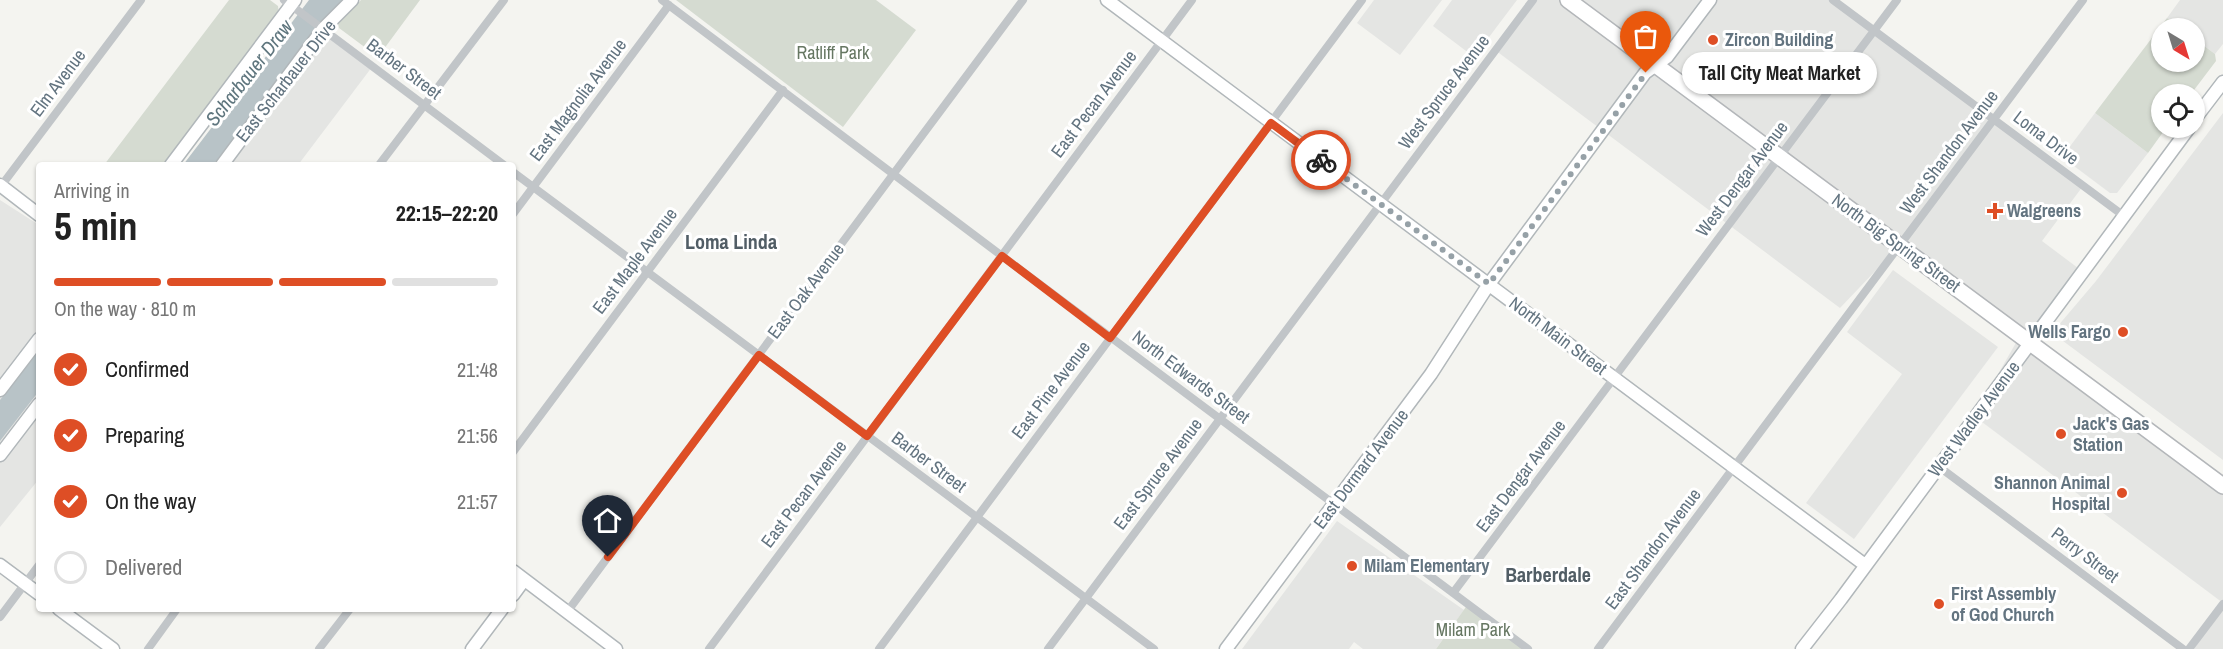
<!DOCTYPE html>
<meta charset="utf-8">
<style>
:root{--surface:#fff;--page:#f2f2f2;--text:#222;--muted:#767676;--line:#e0e0e0;--accent:#de4e25}
body{margin:0;font-family:"Archivo Narrow",sans-serif;background:var(--page);color:var(--text);height:100vh;display:flex;flex-direction:column;font-size:22px;white-space:nowrap}
*{box-sizing:border-box;margin:0}
p{font-size:20px;color:var(--muted)}
.icon{flex:none;width:33px;height:33px;fill:none;stroke:currentColor;stroke-width:2;stroke-linecap:round;stroke-linejoin:round}
.map{position:relative;flex:1;overflow:hidden}
.panel{position:absolute;left:36px;top:162px;width:480px;height:450px;display:flex;flex-direction:column;background:var(--surface);border-radius:6px;box-shadow:0 2px 4px #0004}
.panel>*{flex:none}
.needle{width:39px;rotate:142deg}
.buttons{position:absolute;left:2151px;top:18px;display:grid;gap:12px}
.buttons a{display:grid;place-items:center;width:54px;height:54px;border-radius:50%;background:var(--surface);box-shadow:0 2px 4px #0004;font-size:30px}
.pin{position:absolute;display:grid;place-items:center;width:51px;height:51px;color:#fff;margin:-62px -26px;border-radius:50% 50% 50% 0;rotate:-45deg;box-shadow:0 0 6px #0007}
.pin .icon{rotate:45deg}
.courier{position:absolute;display:grid;place-items:center;width:60px;height:60px;margin:-30px;border:4px solid #de4e25;border-radius:50%;background:#fff;color:#222;box-shadow:0 2px 8px #0007}
.bubble{position:absolute;height:42px;border-radius:21px;background:var(--surface);box-shadow:0 2px 4px #0004;font-size:20px;font-weight:700;line-height:42px;text-align:center}
.head em{font-style:normal;font-weight:700}
.head div{display:flex;flex-direction:column-reverse}
.head{display:flex;align-items:center;justify-content:space-between;height:102px;padding:0 18px}
h1{font-size:39px;font-weight:700;line-height:45px}
.bar{display:grid;grid-template-columns:repeat(4,1fr);gap:9px 6px;align-content:center;height:72px;padding:0 18px}
.bar i{height:8px;border-radius:4px;background:var(--line)}
.bar .active{background:var(--accent)}
.bar p{grid-column:span 4}
ol{padding:0 18px;list-style:none}
li{display:flex;align-items:center;gap:18px;height:66px}
li p{margin-inline-start:auto}
li .icon{padding:6px;border-radius:50%;background:var(--accent);color:#fff;stroke-width:4}
li:last-child{color:var(--muted)}
li i{width:33px;height:33px;border:3px solid var(--line);border-radius:50%}
.map>svg:first-child{display:block}
.built{fill:#e4e5e3}
.green{fill:#d5dbd1}
.water{fill:#b8c3c7}
.lines{fill:none;stroke-linecap:round;stroke-linejoin:round}
.secondary-casing{stroke:#b1b7ba;stroke-width:15}
.highway-casing{stroke:#b4b7ba;stroke-width:18}
.street{stroke:#c1c5c8;stroke-width:8}
.secondary{stroke:#fff;stroke-width:12}
.highway{stroke:#fff;stroke-width:15}
.done{stroke:#96a1a7;stroke-width:6;stroke-dasharray:0 10.8}
.route{stroke:#de4e25;stroke-width:8}
.poi-dot{fill:#de4e25;stroke:#fff;stroke-width:2}
.labels{text-anchor:middle;stroke-width:6;stroke-linejoin:round;paint-order:stroke}
.poi-label{font-size:18px;font-weight:bold;fill:#637480;stroke:#fff;text-anchor:start}
.park-label{font-size:18px;fill:#667762;stroke:#fff}
.street-label{font-size:18px;fill:#637480;stroke:#fff}
.water-label{font-size:20px;font-style:italic;fill:#5f767e;stroke:#fff}
.neighbourhood-label{font-size:20px;font-weight:bold;fill:#515d65;stroke:#fff}
</style>
<div class="map">
<svg width="2223" height="649" viewBox="0 0 2223 649">
<rect width="100%" height="100%" fill="#f4f4f0"/>
<path class="built" d="M1374 0H1442L1400 55 1357 23Z
M1452 0H1517L1474 57 1433 26Z
M1532 0H1833L2083 186 2042 241 2082 271 2030 342 2223 487V603L1974 416 2017 341 1900 245 1840 308 1495 50Z
M2180 0H2223V44L2215 54 2195 39 2194 28H2181L2167 18Z
M307 18 372 67 298 165H195Z
M2095 113 2148 153 2117 193H2110L2062 157Z
M2223 113V460L2059 338 2057 327 2096 281Z
M0 200 39 225V479L0 527Z
M1893 270 1998 347 1854 539 1806 503 1902 374 1847 332Z
M1337 521 1464 610 1436 649H1363L1354 642 1349 649H1242Z
M2223 604V649H2194Z"/>
<path class="green" d="M229 0H270L278 6 279 14 165 165H104Z
M361 0H420L378 57 339 28 338 23Z
M676 0H876L916 30 843 127Z
M2167 18 2181 28H2162V62H2194L2195 39 2215 54 2216 61 2191 94H2162V128H2166L2148 153 2095 113Z
M1468 604 1528 649H1436Z"/>
<path class="water" d="M309 0H344L325 20 213 165H183Z
M39 351V391L0 441V400Z"/>
<g class="lines">
<g class="secondary-casing">
<path id="secondary" d="M1107 0 1865 565
M2194 120 2223 82
M171 165 295 0
M222 165 323 29 352 0
M0 185 39 215
M0 390 39 339
M0 455 39 404
M0 565 39 594
M513 571 616 649
M513 595 524 580
M59 609 113 649
M472 649 502 609
M1226 649 1431 374 1489 284 1645 73 1667 57 1710 0
M1802 649 1841 599 2189 128"/>
</g>
<g class="highway-casing">
<path id="highway" d="M1568 0 2223 486"/>
</g>
<path class="street" d="M284 0 504 165
M662 0 1002 256 1528 649
M1833 0 2124 216
M379 165 504 0
M513 172 1154 649
M1 186 141 0
M513 214 669 5
M513 452 783 90
M1938 466 2183 649
M1453 593 1897 0
M567 612 1023 0
M0 617 39 565
M148 649 177 609
M319 649 350 609
M709 649 1192 0
M879 649 1362 0
M1048 649 1533 0
M1598 649 2083 0
M2189 649 2223 604"/>
<use href="#secondary" class="secondary"/>
<use href="#highway" class="highway"/>
</g>
<g class="lines">
<path class="done" d="M1321 160 1489 284 1646 73"/>
<path class="route" d="M608 557 759 355 867 436 1002 256 1110 338 1271 123 1321 160"/>
</g>
<g class="poi-dot">
<circle cx="1713" cy="40" r="6"/>
<path d="M1992 202h6v6h6v6h-6v6h-6v-6h-6v-6h6z"/>
<circle cx="2123" cy="332" r="6"/>
<circle cx="2061" cy="434" r="6"/>
<circle cx="2122" cy="493" r="6"/>
<circle cx="1352" cy="566" r="6"/>
<circle cx="1939" cy="604" r="6"/>
</g>
<g class="labels">
<g class="poi-label">
<text x="1725" y="46">Zircon Building</text>
<text x="2007" y="217">Walgreens</text>
<text x="2111" y="338" text-anchor="end">Wells Fargo</text>
<text x="2073" y="430">Jack's Gas<tspan x="2073" dy="21">Station</tspan></text>
<text x="2110" y="489" text-anchor="end">Shannon Animal<tspan x="2110" dy="21">Hospital</tspan></text>
<text x="1364" y="572">Milam Elementary</text>
<text x="1951" y="600">First Assembly<tspan x="1951" dy="21">of God Church</tspan></text>
</g>
<g class="park-label">
<text x="833" y="59">Ratliff Park</text>
<text x="1473" y="636">Milam Park</text>
</g>
<g class="street-label">
<text transform="translate(404 69) rotate(37)" y="6">Barber Street</text>
<text transform="translate(286 81) rotate(-52)" y="6">East Scharbauer Drive</text>
<text transform="translate(58 83) rotate(-53)" y="6">Elm Avenue</text>
<text transform="translate(1444 92) rotate(-53)" y="6">West Spruce Avenue</text>
<text transform="translate(578 100) rotate(-53)" y="6">East Magnolia Avenue</text>
<text transform="translate(1094 104) rotate(-53)" y="6">East Pecan Avenue</text>
<text transform="translate(2046 138) rotate(37)" y="6">Loma Drive</text>
<text transform="translate(1949 152) rotate(-53)" y="6">West Shandon Avenue</text>
<text transform="translate(1742 179) rotate(-53)" y="6">West Dengar Avenue</text>
<text transform="translate(1896 243) rotate(36)" y="6">North Big Spring Street</text>
<text transform="translate(635 261) rotate(-53)" y="6">East Maple Avenue</text>
<text transform="translate(806 291) rotate(-53)" y="6">East Oak Avenue</text>
<text transform="translate(1558 336) rotate(37)" y="6">North Main Street</text>
<text transform="translate(1191 377) rotate(37)" y="6">North Edwards Street</text>
<text transform="translate(1051 390) rotate(-53)" y="6">East Pine Avenue</text>
<text transform="translate(1974 419) rotate(-53)" y="6">West Wadley Avenue</text>
<text transform="translate(929 462) rotate(37)" y="6">Barber Street</text>
<text transform="translate(1361 469) rotate(-53)" y="6">East Dormard Avenue</text>
<text transform="translate(1158 474) rotate(-53)" y="6">East Spruce Avenue</text>
<text transform="translate(1521 476) rotate(-53)" y="6">East Dengar Avenue</text>
<text transform="translate(804 494) rotate(-53)" y="6">East Pecan Avenue</text>
<text transform="translate(1653 549) rotate(-53)" y="6">East Shandon Avenue</text>
<text transform="translate(2085 555) rotate(37)" y="6">Perry Street</text>
</g>
<g class="water-label">
<text transform="translate(249 73) rotate(-52)" y="7">Scharbauer Draw</text>
</g>
<g class="neighbourhood-label">
<text x="731" y="249">Loma Linda</text>
<text x="1548" y="582">Barberdale</text>
</g>
</g>
</svg>
<div class="buttons">
<a><svg class="needle" viewBox="-14 -14 28 28"><path d="M0-13l5 13h-10z" fill="#e53935"/><path d="M0 13l5-13h-10z" fill="#767676"/></svg></a>
<a><svg class="icon" aria-label="locate" viewBox="0 0 24 24"><circle cx="12" cy="12" r="6"/><path d="M12 2v4M12 18v4M2 12h4M18 12h4"/></svg></a>
</div>
<div class="pin" style="left:1646px;top:73px;background:#ea580c"><svg class="icon" aria-label="bag" viewBox="0 0 24 24"><path d="M5 8h14l-1 12H6zM9 8a3 3 0 0 1 6 0"/></svg></div>
<div class="pin" style="left:608px;top:557px;background:#1f2937"><svg class="icon" aria-label="home" viewBox="0 0 24 24"><path d="M3 11l9-7 9 7M6 9v11h12V9"/></svg></div>
<div class="courier" style="left:1321px;top:160px"><svg class="icon" aria-label="bike" viewBox="0 0 24 24"><circle cx="6" cy="16" r="4"/><circle cx="18" cy="16" r="4"/><path d="M6 16l4-8h5l3 8M10 8l3 8H6M13 5h3"/></svg></div>
<div class="bubble" style="left:1682px;top:52px;width:195px">Tall City Meat Market</div>
<section class="panel">
<div class="head"><div><h1>5 min</h1><p>Arriving in</p></div><em>22:15–22:20</em></div>
<div class="bar"><i class="active"></i><i class="active"></i><i class="active"></i><i></i><p>On the way · 810 m</p></div>
<ol>
<li><svg class="icon" aria-label="check" viewBox="0 0 24 24"><path d="M5 12l5 5 9-10"/></svg>Confirmed<p>21:48</p></li>
<li><svg class="icon" aria-label="check" viewBox="0 0 24 24"><path d="M5 12l5 5 9-10"/></svg>Preparing<p>21:56</p></li>
<li><svg class="icon" aria-label="check" viewBox="0 0 24 24"><path d="M5 12l5 5 9-10"/></svg>On the way<p>21:57</p></li>
<li><i></i>Delivered</li>
</ol>
</section>
</div>
